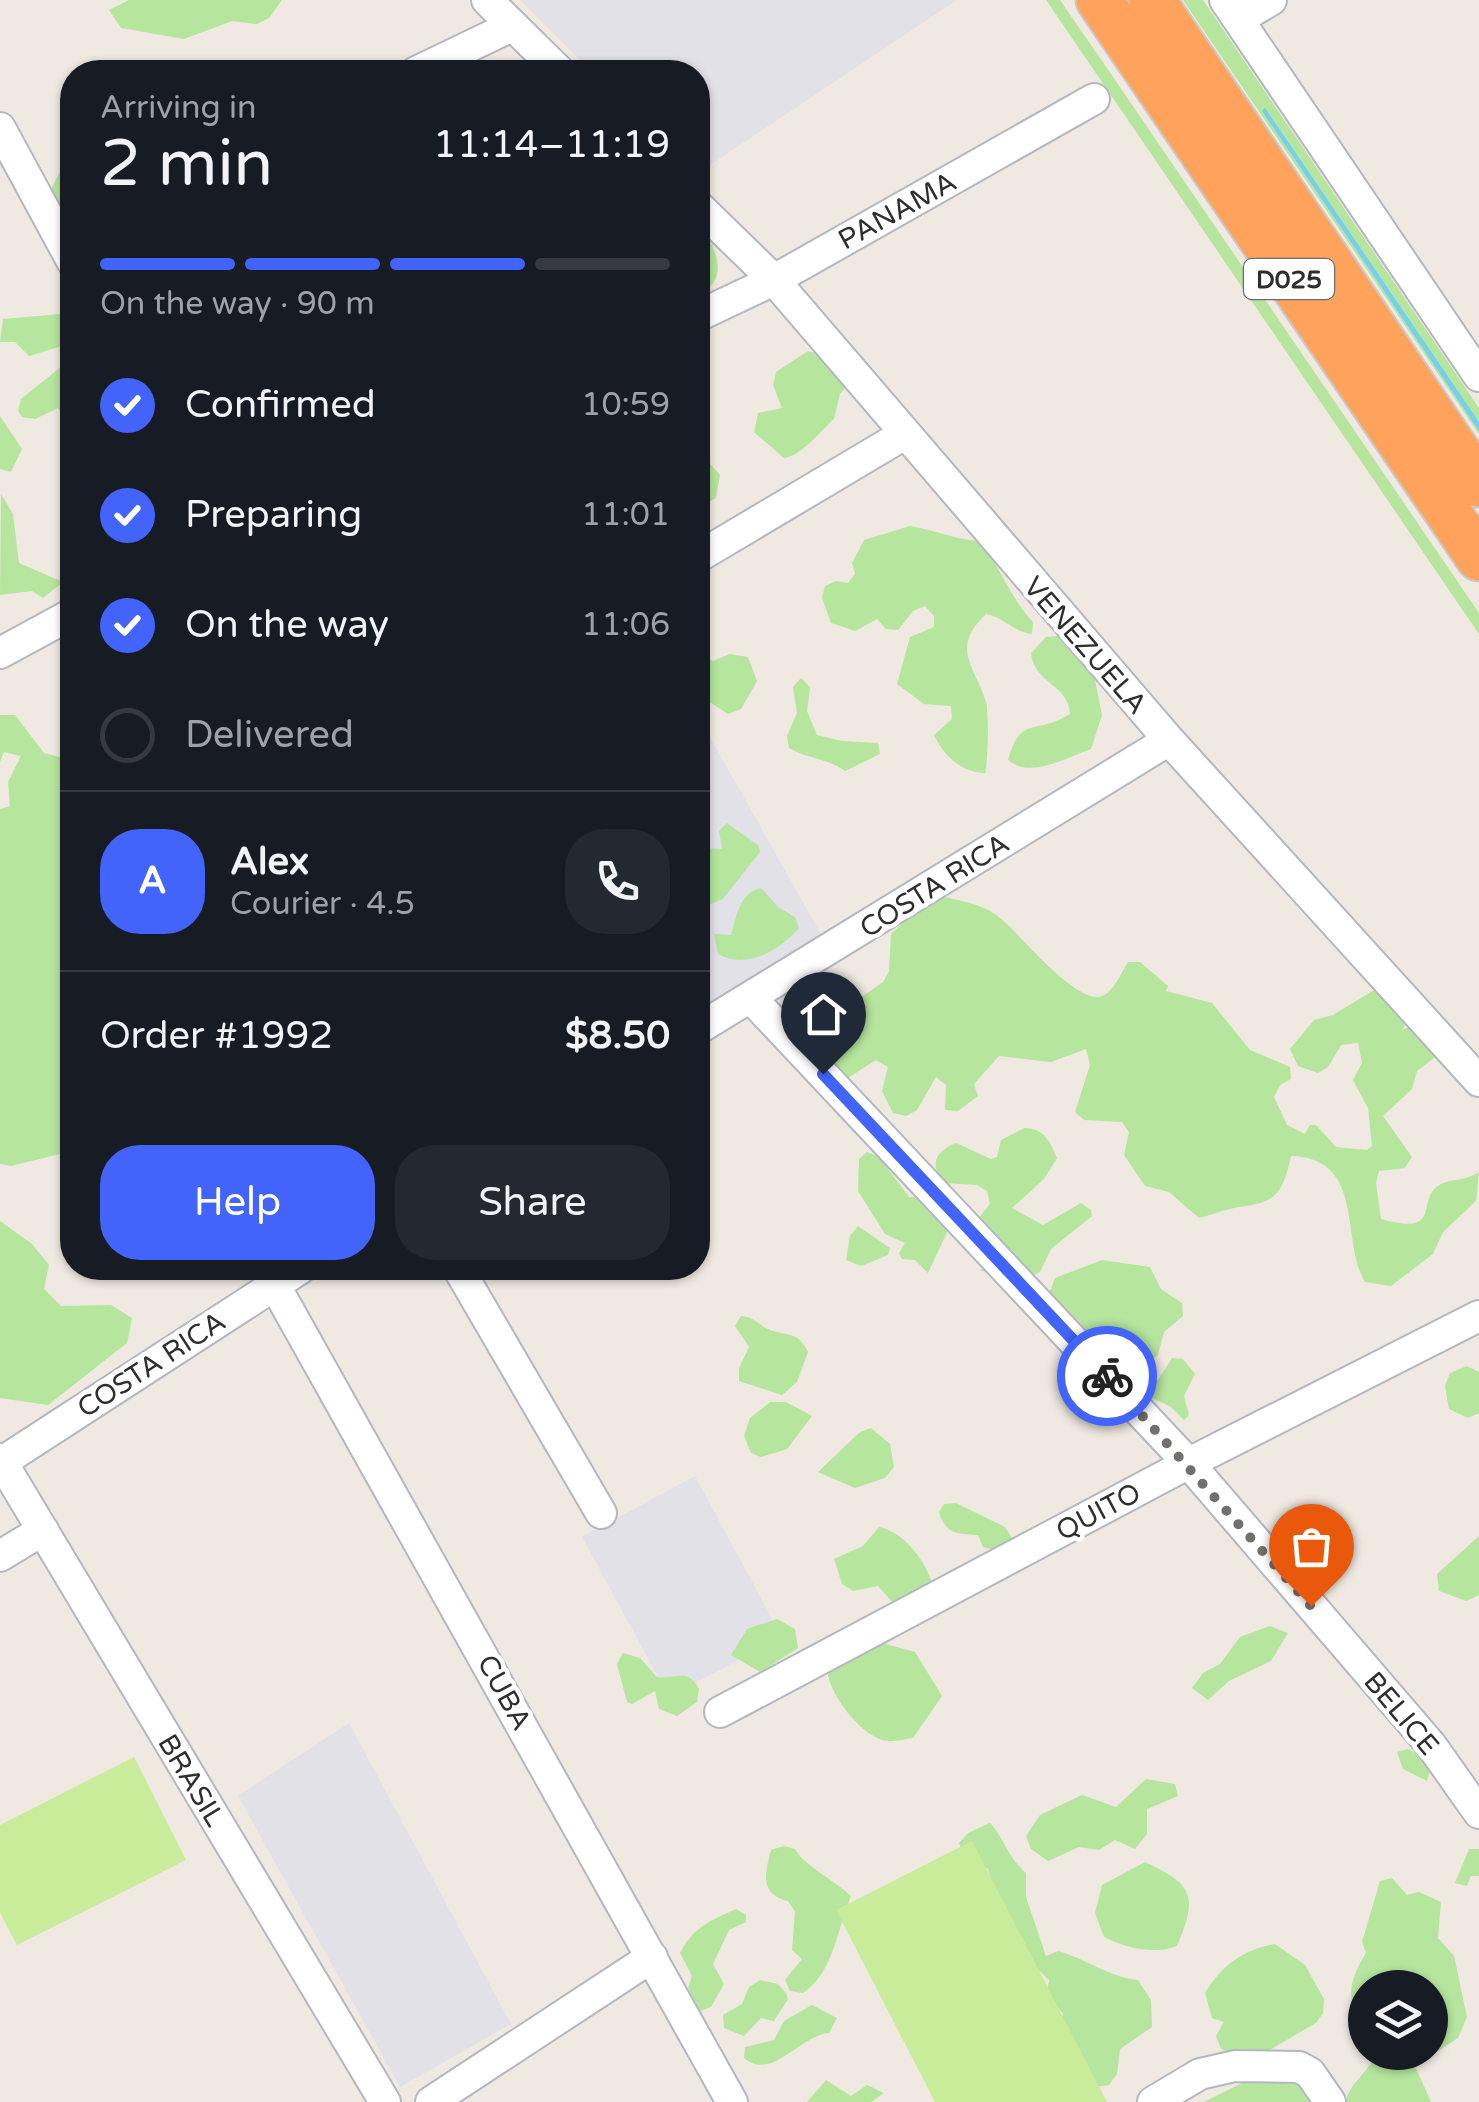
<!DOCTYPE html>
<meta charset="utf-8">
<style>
:root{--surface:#171b24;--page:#242831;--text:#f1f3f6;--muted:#9ea1a6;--line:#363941;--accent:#4264fb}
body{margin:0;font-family:"Varela Round",sans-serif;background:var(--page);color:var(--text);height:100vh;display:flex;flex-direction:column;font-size:38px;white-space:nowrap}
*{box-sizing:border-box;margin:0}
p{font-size:32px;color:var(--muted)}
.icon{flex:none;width:55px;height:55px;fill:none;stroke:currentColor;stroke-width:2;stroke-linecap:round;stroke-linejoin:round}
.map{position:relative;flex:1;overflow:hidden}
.panel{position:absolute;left:60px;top:60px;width:650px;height:1220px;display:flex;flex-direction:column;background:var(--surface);border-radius:40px;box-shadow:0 2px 8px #0004}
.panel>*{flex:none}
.fabs{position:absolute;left:1348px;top:1970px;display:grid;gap:20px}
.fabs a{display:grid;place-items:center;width:100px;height:100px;border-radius:50%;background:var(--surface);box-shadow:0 2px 8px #0004;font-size:50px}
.pin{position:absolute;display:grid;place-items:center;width:85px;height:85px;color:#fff;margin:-102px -42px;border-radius:50% 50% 50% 0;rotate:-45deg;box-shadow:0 0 10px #0007}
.pin .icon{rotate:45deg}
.courier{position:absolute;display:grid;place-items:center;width:100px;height:100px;margin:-50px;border:8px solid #4264fb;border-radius:50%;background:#fff;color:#222;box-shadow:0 2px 12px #0007}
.headline em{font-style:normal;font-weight:600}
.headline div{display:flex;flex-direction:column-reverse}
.headline{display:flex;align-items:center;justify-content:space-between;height:170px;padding:0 40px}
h1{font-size:65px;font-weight:600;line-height:75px}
.bar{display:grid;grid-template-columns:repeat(4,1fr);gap:15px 10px;align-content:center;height:120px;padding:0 40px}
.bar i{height:12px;border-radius:8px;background:var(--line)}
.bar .selected{background:var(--accent)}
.bar p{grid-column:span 4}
.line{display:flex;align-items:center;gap:25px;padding:0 40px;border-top:2px solid var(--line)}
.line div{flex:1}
.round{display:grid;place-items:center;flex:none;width:105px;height:105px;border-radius:40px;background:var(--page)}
ol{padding:0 40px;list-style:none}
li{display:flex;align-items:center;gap:30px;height:110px}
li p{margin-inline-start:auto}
li .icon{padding:10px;border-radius:50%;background:var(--accent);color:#fff;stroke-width:4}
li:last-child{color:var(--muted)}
li i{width:55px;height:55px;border:5px solid var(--line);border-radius:50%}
.primary-button{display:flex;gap:20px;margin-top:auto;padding:20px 40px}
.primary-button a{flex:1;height:115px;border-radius:40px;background:var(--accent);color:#fff;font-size:40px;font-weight:600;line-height:115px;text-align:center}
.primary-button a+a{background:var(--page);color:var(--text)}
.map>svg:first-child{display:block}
.industrial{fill:#e3e1e8}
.green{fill:#b6e59e}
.pitch{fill:#c9ec9a}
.water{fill:#75cff0}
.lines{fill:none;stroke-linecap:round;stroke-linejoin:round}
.minor-casing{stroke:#b4b7c1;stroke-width:34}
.highway-casing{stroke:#c9c9c9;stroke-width:49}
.minor{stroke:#fff;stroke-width:30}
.highway{stroke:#ffa35c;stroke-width:45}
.done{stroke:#726f6d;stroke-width:10;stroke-dasharray:0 18}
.route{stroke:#4264fb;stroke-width:12}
.labels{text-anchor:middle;stroke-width:9;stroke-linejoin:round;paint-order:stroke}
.shield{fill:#fff;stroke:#6d6d6d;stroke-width:2.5}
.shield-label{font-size:25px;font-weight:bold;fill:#2e2e2e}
.street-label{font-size:28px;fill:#2e2e2e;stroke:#fff}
</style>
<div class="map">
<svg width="1479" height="2102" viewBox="0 0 1479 2102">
<rect width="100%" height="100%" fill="#efe9e1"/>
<path class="industrial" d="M520 0H957L698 173V72H592Z
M698 716 822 936 698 1014Z
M695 1476 782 1637 669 1697 582 1537Z
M349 1723 511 2024 400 2087 238 1796Z"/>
<path class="green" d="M129 0H282L269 18 257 24 232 21 184 39 121 28 109 10Z
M1046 0H1060L1111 74 1479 613V634Z
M1183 0H1203L1479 408V434Z
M72 171V209L54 203 50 192 59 173Z
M698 225C717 246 731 281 698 294Z
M72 313V343L29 356 15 342H0L3 319Z
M808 351 820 354 848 385 840 394 834 419C819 432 803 455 784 458L754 432 758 413 782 408 773 385 776 372Z
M72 358V427L58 408 35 419 22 417 18 411 21 399Z
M0 416 22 449 11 472 0 469Z
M698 450 720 475 716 498 698 508Z
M1 494 13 514 19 563 63 582 43 598 32 591 0 595Z
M910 526C935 530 953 539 979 541 1001 566 1009 597 1033 622L1032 634C1013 632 1004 617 986 614 949 649 976 667 986 702 989 713 988 764 985 773 962 773 943 755 934 735L952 719 951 706 924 704 897 684 910 637 934 627V616L925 606 913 611 898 630 886 629 877 619 855 631 831 623 822 598 825 586 836 581 848 583 855 574 852 563 864 540Z
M1059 636 1090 655 1102 715 1091 749C1065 758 1031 779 1008 760 1021 714 1035 736 1070 714 1069 684 1034 684 1031 653L1046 637Z
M730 654 748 657 757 681 741 709 728 714 705 699 698 703V655L713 661Z
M801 678 810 687 807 711 817 735 842 741 878 743 880 754 845 771C828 758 807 759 789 748L787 736 797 713 793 687Z
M0 715H15L44 753 72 760V1151L11 1166 0 1164V809L10 806 8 782 21 756 4 752 0 762Z
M727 823 759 846 760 852 723 899 698 909V848L722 849 719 831Z
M761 888 778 907 795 917 799 928C779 951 746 970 718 954L714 934 731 935C737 916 739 893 761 888Z
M941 896C961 901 984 904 1000 918 1021 935 1071 998 1098 997 1112 996 1121 973 1128 962H1140L1168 986 1166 991 1212 1003 1250 1050 1290 1067 1291 1079 1280 1085 1274 1097 1287 1125 1305 1134 1310 1125H1316L1336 1147 1367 1150 1372 1146 1368 1108 1353 1080 1362 1063 1358 1043 1341 1045 1328 1067 1318 1073 1298 1066 1290 1049 1314 1020 1333 1015 1389 981 1414 1012 1402 1030 1428 1018 1443 1051 1417 1071 1412 1089 1383 1116 1412 1157 1405 1168 1379 1171 1376 1183 1381 1219C1446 1237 1413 1199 1441 1184 1454 1178 1466 1181 1479 1172L1476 1201 1443 1232 1433 1254 1391 1286 1365 1282C1340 1240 1366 1158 1291 1156 1283 1193 1276 1203 1239 1207 1225 1209 1212 1215 1199 1218L1169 1192 1145 1186 1124 1155 1129 1132 1122 1122 1084 1120 1075 1112 1090 1065 1086 1049 1051 1062 999 1056 974 1084 978 1096 958 1111 945 1110 946 1085 936 1077 917 1110 906 1116 893 1113 882 1091 888 1067 876 1060 843 1081 820 1069 811 1032 883 982 889 971 891 934 918 909Z
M1024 1128C1045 1129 1049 1140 1057 1158L1044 1179 1012 1208 1043 1225 1081 1203 1091 1210 1092 1216 1051 1249 1040 1272 1016 1282 980 1270 985 1267 978 1219 990 1204 987 1191 977 1185 942 1183C930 1164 935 1151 956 1143L991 1159 997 1157 1001 1140Z
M867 1152 879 1157 909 1197 927 1198 949 1228 928 1273 915 1260 902 1259 899 1253 905 1243 885 1234 858 1191 859 1159Z
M0 1221 32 1244 49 1265 44 1289 61 1306 111 1305 132 1318 127 1343 48 1405 0 1398Z
M858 1226 890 1248 888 1255 861 1266 846 1260 850 1236Z
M1102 1260 1150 1267 1161 1289 1182 1303 1183 1316 1164 1332 1158 1355 1097 1401 1085 1396C1072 1359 1058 1340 1027 1315L1030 1302 1051 1289 1055 1278Z
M741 1316C752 1317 755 1321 764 1327 783 1338 797 1328 808 1352L797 1382 782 1395 739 1381V1368L749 1347 735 1326Z
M1172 1358 1183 1359 1195 1374 1184 1396 1189 1415 1184 1420 1171 1407 1142 1393 1141 1388 1158 1380Z
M1467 1366 1479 1372V1413L1468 1418 1449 1409 1445 1386 1450 1373Z
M770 1402H786L812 1416 787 1449 761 1457 751 1453 744 1436 750 1418Z
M871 1428 890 1444 894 1467 885 1478 855 1488 818 1472 860 1432Z
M956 1503 1005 1527 1015 1543 1003 1552 983 1547 978 1535C957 1534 945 1534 939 1512L944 1504Z
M879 1527C905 1532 928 1564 934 1589L895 1605 878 1586 853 1591 842 1584 834 1559 863 1546Z
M1479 1536V1595L1466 1601 1439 1591 1437 1574Z
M777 1619 795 1629 798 1648 760 1672 731 1655 747 1629Z
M1270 1626 1288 1633 1271 1661 1229 1681 1208 1700 1192 1688 1203 1673 1220 1664 1240 1637Z
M879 1642 915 1652 942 1696 913 1738C905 1739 895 1742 888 1741 863 1739 832 1697 828 1675L834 1664Z
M623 1653 640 1658 657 1677C677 1679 688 1668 699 1689L697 1702 677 1716 659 1709 655 1691 632 1704 627 1702 617 1664Z
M1408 1749 1425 1758 1430 1770 1427 1781 1403 1769 1397 1752Z
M1146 1779 1175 1784 1178 1796 1147 1809V1834L1135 1849 1115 1840 1099 1850 1079 1847 1048 1861 1031 1849 1026 1836 1040 1815 1082 1795 1116 1807Z
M990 1823C1006 1840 1006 1856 1026 1873V1897L1046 1956 1058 1951C1087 1959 1108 1977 1138 1980L1151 2000 1152 2027 1120 2049 1117 2074 1109 2085 1096 2087 1061 2027 1063 2014 1047 1993 1049 1980 1031 1963 1023 1939 1003 1920 988 1869 964 1857 959 1843 968 1833Z
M784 1846 795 1849C803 1865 836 1881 851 1896 837 1929 834 1972 803 1993L790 1991 785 1980 802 1959 792 1950 795 1912 788 1901C759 1894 765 1873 771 1850Z
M1469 1849H1479V1876H1471L1467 1886 1455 1883Z
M1145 1862C1194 1885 1198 1896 1177 1946 1152 1955 1127 1948 1104 1937L1095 1913 1102 1885Z
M1392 1878 1407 1895 1419 1892 1441 1902 1438 1938 1454 1956 1467 2017 1458 2038 1415 2066 1431 2102H1346C1349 2082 1371 2072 1375 2053L1430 2052V1988H1365V2032C1346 2002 1347 1983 1366 1953L1362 1942 1380 1881Z
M736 1909 746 1915V1922L729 1930 713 1964 724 1984 711 2007 700 2011 688 1988 692 1976 680 1953C694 1926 712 1920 736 1909Z
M1275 1944 1305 1965 1324 1999 1323 2013 1316 2023 1259 2056 1244 2058 1221 2049 1216 2036 1224 2022 1212 2018 1205 1993C1222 1965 1243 1950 1275 1944Z
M760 1980 778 1984 786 1993 788 1999 774 2021 761 2018 744 2036 724 2028 723 2015 742 2004 749 1987Z
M812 2005 837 2018 829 2033C800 2035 772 2082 744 2058L745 2047 774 2040 784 2021Z
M826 2080 851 2096 867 2085 884 2093 871 2102H807Z
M1248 2080 1294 2084 1322 2095V2102H1204Z"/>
<path class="pitch" d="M134 1757 186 1860 17 1945 0 1913V1825Z
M972 1841 1107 2102H935L836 1910Z"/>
<path class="water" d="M1265 108 1479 422V431L1262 111Z"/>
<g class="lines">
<g class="minor-casing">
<path id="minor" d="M487 0 560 72
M1225 0 1479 376
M1239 19 1271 0
M416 72 512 26
M0 128 72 261
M698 206 774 280 1169 740 1479 1081
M698 316 774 280 1094 99
M698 557 903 435
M0 653 72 614
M751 998 1191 1466 1431 1745 1479 1813
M698 1029 1169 740
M458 1268 601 1513
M274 1284 732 2102
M0 1459 385 2102
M2 1462 301 1268
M0 1556 43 1530
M720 1712 1189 1463 1479 1316
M431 2102 652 1957
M1153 2102 1200 2074 1235 2066 1299 2067 1310 2073 1330 2102"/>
</g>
<g class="highway-casing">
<path id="highway" d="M1099 0 1479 558
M1152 0 1479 484"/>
</g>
<use href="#minor" class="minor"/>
<use href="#highway" class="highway"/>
</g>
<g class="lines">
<path class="done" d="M1107 1376 1311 1606"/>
<path class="route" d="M823 1074 1107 1376"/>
</g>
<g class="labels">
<rect class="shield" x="1244" y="259" width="90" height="40" rx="8"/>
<g class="shield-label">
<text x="1289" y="288">D025</text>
</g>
<g class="street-label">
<text transform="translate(897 210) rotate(-29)" y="10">PANAMA</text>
<text transform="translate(1086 645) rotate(49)" y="10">VENEZUELA</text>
<text transform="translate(934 885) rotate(-32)" y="10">COSTA RICA</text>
<text transform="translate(151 1364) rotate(-33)" y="10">COSTA RICA</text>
<text transform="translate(1098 1511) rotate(-28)" y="10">QUITO</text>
<text transform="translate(505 1692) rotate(61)" y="10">CUBA</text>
<text transform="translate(1402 1713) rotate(50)" y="10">BELICE</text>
<text transform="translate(192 1780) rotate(59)" y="10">BRASIL</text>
</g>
</g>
</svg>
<div class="fabs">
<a><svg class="icon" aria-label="layers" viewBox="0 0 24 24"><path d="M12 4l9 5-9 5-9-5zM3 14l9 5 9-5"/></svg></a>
</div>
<div class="pin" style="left:1311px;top:1606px;background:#ea580c"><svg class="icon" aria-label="bag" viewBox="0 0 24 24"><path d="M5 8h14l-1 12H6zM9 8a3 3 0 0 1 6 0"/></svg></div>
<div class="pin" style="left:823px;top:1074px;background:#1f2937"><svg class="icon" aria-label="home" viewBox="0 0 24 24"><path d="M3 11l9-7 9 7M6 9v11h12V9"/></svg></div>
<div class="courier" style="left:1107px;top:1376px"><svg class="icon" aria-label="bike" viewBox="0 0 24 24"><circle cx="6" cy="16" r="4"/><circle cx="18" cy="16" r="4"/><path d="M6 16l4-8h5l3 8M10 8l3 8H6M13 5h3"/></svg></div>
<section class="panel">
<div class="headline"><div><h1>2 min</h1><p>Arriving in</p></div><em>11:14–11:19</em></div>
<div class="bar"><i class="selected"></i><i class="selected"></i><i class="selected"></i><i></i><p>On the way · 90 m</p></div>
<ol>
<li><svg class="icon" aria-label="check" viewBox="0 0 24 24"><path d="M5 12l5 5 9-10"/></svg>Confirmed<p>10:59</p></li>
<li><svg class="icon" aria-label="check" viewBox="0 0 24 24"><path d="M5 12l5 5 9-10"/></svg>Preparing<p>11:01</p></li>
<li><svg class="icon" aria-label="check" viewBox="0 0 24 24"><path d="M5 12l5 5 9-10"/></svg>On the way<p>11:06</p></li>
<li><i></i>Delivered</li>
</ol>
<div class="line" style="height:180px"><b class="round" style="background:var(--accent);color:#fff">A</b><div><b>Alex</b><p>Courier · 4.5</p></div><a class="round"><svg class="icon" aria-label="phone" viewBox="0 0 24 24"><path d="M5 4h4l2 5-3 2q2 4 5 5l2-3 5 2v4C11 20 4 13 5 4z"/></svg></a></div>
<div class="line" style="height:130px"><div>Order #1992</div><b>$8.50</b></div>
<div class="primary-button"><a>Help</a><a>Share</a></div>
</section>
</div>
